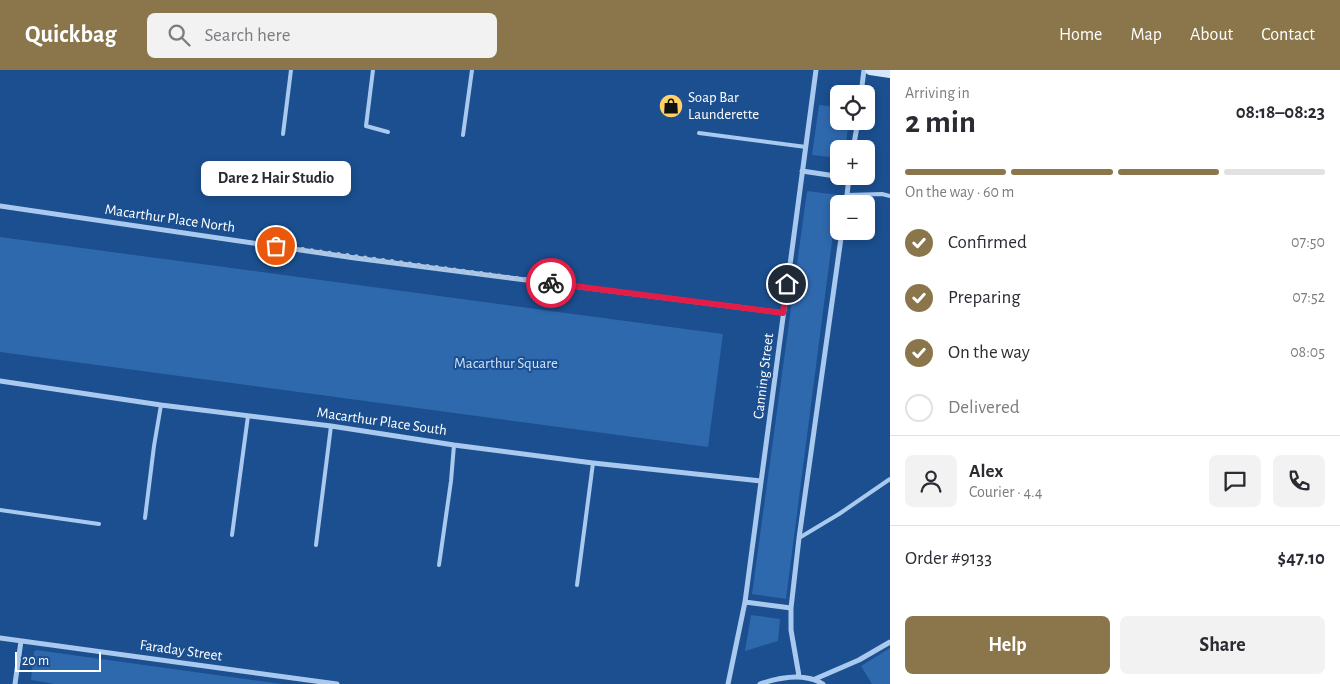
<!DOCTYPE html>
<meta charset="utf-8">
<style>
:root{--surface:#fff;--page:#f2f2f3;--text:#2b2b33;--muted:#7c7c81;--line:#e1e1e2;--accent:#8a764a}
body{margin:0;font-family:"Alegreya Sans",sans-serif;background:var(--page);color:var(--text);height:100vh;display:flex;flex-direction:column;font-size:19px;white-space:nowrap}
*{box-sizing:border-box;margin:0}
p{font-size:16px;color:var(--muted)}
.icon{flex:none;width:28px;height:28px;fill:none;stroke:currentColor;stroke-width:2;stroke-linecap:round;stroke-linejoin:round}
.map{position:relative;flex:1;overflow:hidden}
.sheet{display:flex;flex-direction:column;background:var(--surface);width:450px}
.sheet>*{flex:none}
.fabs{position:absolute;left:830px;top:15px;display:grid;gap:10px}
.fabs a{display:grid;place-items:center;width:45px;height:45px;border-radius:8px;background:var(--surface);box-shadow:0 2px 8px #0003;font-size:25px}
.scale{position:absolute;left:15px;bottom:12px;width:86px;box-sizing:border-box;padding-left:5px;border:2px solid #fff;border-top:0;font-size:14px;line-height:18px;white-space:nowrap;color:#fff;-webkit-text-stroke:4px #1b4f8f;paint-order:stroke}
.pin{position:absolute;display:grid;place-items:center;width:42px;height:42px;color:#fff;margin:-21px;border:2px solid #fff;border-radius:50%;box-shadow:0 1px 5px #0007}
.courier{position:absolute;display:grid;place-items:center;width:50px;height:50px;margin:-25px;border:4px solid #e11d48;border-radius:50%;background:#fff;color:#222;box-shadow:0 1px 6px #0007}
.bubble{position:absolute;height:35px;border-radius:8px;background:var(--surface);box-shadow:0 2px 8px #0003;font-size:16px;font-weight:600;line-height:35px;text-align:center}
.head em{font-style:normal;font-weight:600}
.head div{display:flex;flex-direction:column-reverse}
.head{display:flex;align-items:center;justify-content:space-between;height:85px;padding:0 15px}
h1{font-size:32px;font-weight:600;line-height:38px}
.bar{display:grid;grid-template-columns:repeat(4,1fr);gap:8px 5px;align-content:center;height:60px;padding:0 15px}
.bar i{height:6px;border-radius:4px;background:var(--line)}
.bar .active{background:var(--accent)}
.bar p{grid-column:span 4}
.line{display:flex;align-items:center;gap:12px;padding:0 15px;border-top:1px solid var(--line)}
.line div{flex:1}
.round{display:grid;place-items:center;flex:none;width:52px;height:52px;border-radius:8px;background:var(--page)}
ol{padding:0 15px;list-style:none}
li{display:flex;align-items:center;gap:15px;height:55px}
li p{margin-inline-start:auto}
li .icon{padding:5px;border-radius:50%;background:var(--accent);color:#fff;stroke-width:4}
li:last-child{color:var(--muted)}
li i{width:28px;height:28px;border:2px solid var(--line);border-radius:50%}
.button{display:flex;gap:10px;margin-top:auto;padding:10px 15px}
.button a{flex:1;height:58px;border-radius:8px;background:var(--accent);color:#fff;font-size:20px;font-weight:600;line-height:58px;text-align:center}
.button a+a{background:var(--page);color:var(--text)}
header{display:flex;align-items:center;gap:30px;box-sizing:border-box;height:70px;padding:0 25px;background:var(--accent);color:#fff}
header strong{font-size:24px}
nav{display:flex;gap:28px;margin-inline-start:auto;font-size:18px}
.search{width:350px;height:45px;background:var(--page);display:flex;align-items:center;gap:12px;box-sizing:border-box;padding:0 18px;border-radius:8px;color:var(--muted);font-size:19px}
main{display:flex;flex:1;min-height:0}
.map>svg:first-child{display:block}
.green{fill:#2e69ad}
.lines{fill:none;stroke-linecap:round;stroke-linejoin:round}
.lane{stroke:#a9c9ee;stroke-width:4}
.street{stroke:#a9c9ee;stroke-width:5}
.secondary{stroke:#d6e6fa;stroke-width:10}
.done{stroke:#afc1d8;stroke-width:5;stroke-dasharray:0 9}
.route{stroke:#e11d48;stroke-width:6}
.labels{text-anchor:middle;stroke-width:4;stroke-linejoin:round;paint-order:stroke}
.poi-label{font-size:15px;fill:#fff;stroke:#1b4f8f;text-anchor:start}
.street-label{font-size:15px;fill:#fff;stroke:#1b4f8f}
.park-label{font-size:15px;fill:#cfe3fa;stroke:#1b4f8f}
</style>
<header>
<strong>Quickbag</strong>
<div class="search"><svg class="icon" aria-label="search" viewBox="0 0 24 24"><circle cx="10" cy="10" r="6"/><path d="M15 15l6 6"/></svg>Search here</div>
<nav><a>Home</a><a>Map</a><a>About</a><a>Contact</a></nav>
</header>
<main>
<div class="map">
<svg width="890" height="614" viewBox="0 0 890 614">
<rect width="100%" height="100%" fill="#1b4f8f"/>
<path class="green" d="M819 35 839 37V51H849L845 79H839V88L812 85Z
M807 121 838 125 786 529 752 524Z
M0 167 723 264 708 377 0 282Z
M751 545 780 549 778 571 745 581Z
M890 578V614H872L861 596Z
M36 580 282 614H55L31 610 34 582Z"/>
<g class="lines">
<path class="lane" d="M373 0 366 56 388 62
M699 63 806 77
M283 64 291 0
M463 65 472 0
M847 125 882 124 890 126
M0 440 99 454
M145 448 154 376 161 335
M232 465 248 346
M799 468 839 444 890 409
M316 475 331 356
M439 495 451 411 454 375
M577 515 593 393"/>
<path class="street" d="M861 24 864 0
M853 79 858 51
M802 101 849 108
M846 134 849 107
M0 136 355 188 783 243
M0 311 161 335 331 356 454 375 593 393 761 411
M745 532 791 538
M0 568 337 614
M799 606 791 560V538L799 468 842 161
M815 609 859 590 890 572
M15 614 21 571
M728 614 745 532 816 0
M760 614C780 607 804 602 823 614"/>
<path class="secondary" d="M870 0 890 3"/>
</g>
<g class="lines">
<path class="done" d="M276 176 551 213"/>
<path class="route" d="M551 213 783 243 787 214"/>
</g>
<defs>
<g id="shop-disc" transform="scale(1.25)"><circle r="9.5" fill="#ffd166" stroke="#1b4f8f"/><path d="M-5-2.5h2.3a2.7 3.5 0 0 1 5.4 0H5L5.5 6h-11ZM-1.5-2.5h3a1.5 2.3 0 0 0-3 0Z" fill="#111"/></g>
</defs>
<g fill-rule="evenodd">
<use href="#shop-disc" x="671" y="36"/>
</g>
<g class="labels">
<g class="poi-label">
<text x="688" y="32">Soap Bar<tspan x="688" dy="17">Launderette</tspan></text>
</g>
<g class="street-label">
<text transform="translate(170 148) rotate(8)" y="5">Macarthur Place North</text>
<text transform="translate(763 306) rotate(-83)" y="5">Canning Street</text>
<text transform="translate(382 351) rotate(8)" y="5">Macarthur Place South</text>
<text transform="translate(181 580) rotate(8)" y="5">Faraday Street</text>
</g>
<g class="park-label">
<text x="506" y="298">Macarthur Square</text>
</g>
</g>
</svg>
<div class="fabs">
<a><svg class="icon" aria-label="locate" viewBox="0 0 24 24"><circle cx="12" cy="12" r="6"/><path d="M12 2v4M12 18v4M2 12h4M18 12h4"/></svg></a>
<a>+</a>
<a>−</a>
</div>
<div class="scale">20 m</div>
<div class="pin" style="left:276px;top:176px;background:#ea580c"><svg class="icon" aria-label="bag" viewBox="0 0 24 24"><path d="M5 8h14l-1 12H6zM9 8a3 3 0 0 1 6 0"/></svg></div>
<div class="pin" style="left:787px;top:214px;background:#1f2937"><svg class="icon" aria-label="home" viewBox="0 0 24 24"><path d="M3 11l9-7 9 7M6 9v11h12V9"/></svg></div>
<div class="courier" style="left:551px;top:213px"><svg class="icon" aria-label="bike" viewBox="0 0 24 24"><circle cx="6" cy="16" r="4"/><circle cx="18" cy="16" r="4"/><path d="M6 16l4-8h5l3 8M10 8l3 8H6M13 5h3"/></svg></div>
<div class="bubble" style="left:201px;top:91px;width:150px">Dare 2 Hair Studio</div>
</div>
<section class="sheet">
<div class="head"><div><h1>2 min</h1><p>Arriving in</p></div><em>08:18–08:23</em></div>
<div class="bar"><i class="active"></i><i class="active"></i><i class="active"></i><i></i><p>On the way · 60 m</p></div>
<ol>
<li><svg class="icon" aria-label="check" viewBox="0 0 24 24"><path d="M5 12l5 5 9-10"/></svg>Confirmed<p>07:50</p></li>
<li><svg class="icon" aria-label="check" viewBox="0 0 24 24"><path d="M5 12l5 5 9-10"/></svg>Preparing<p>07:52</p></li>
<li><svg class="icon" aria-label="check" viewBox="0 0 24 24"><path d="M5 12l5 5 9-10"/></svg>On the way<p>08:05</p></li>
<li><i></i>Delivered</li>
</ol>
<div class="line" style="height:90px"><a class="round"><svg class="icon" aria-label="person" viewBox="0 0 24 24"><circle cx="12" cy="8" r="4"/><path d="M4 21q1-7 8-7t8 7"/></svg></a><div><b>Alex</b><p>Courier · 4.4</p></div><a class="round"><svg class="icon" aria-label="chat" viewBox="0 0 24 24"><path d="M4 5h16v11H9l-5 4z"/></svg></a><a class="round"><svg class="icon" aria-label="phone" viewBox="0 0 24 24"><path d="M5 4h4l2 5-3 2q2 4 5 5l2-3 5 2v4C11 20 4 13 5 4z"/></svg></a></div>
<div class="line" style="height:65px"><div>Order #9133</div><b>$47.10</b></div>
<div class="button"><a>Help</a><a>Share</a></div>
</section>
</main>
